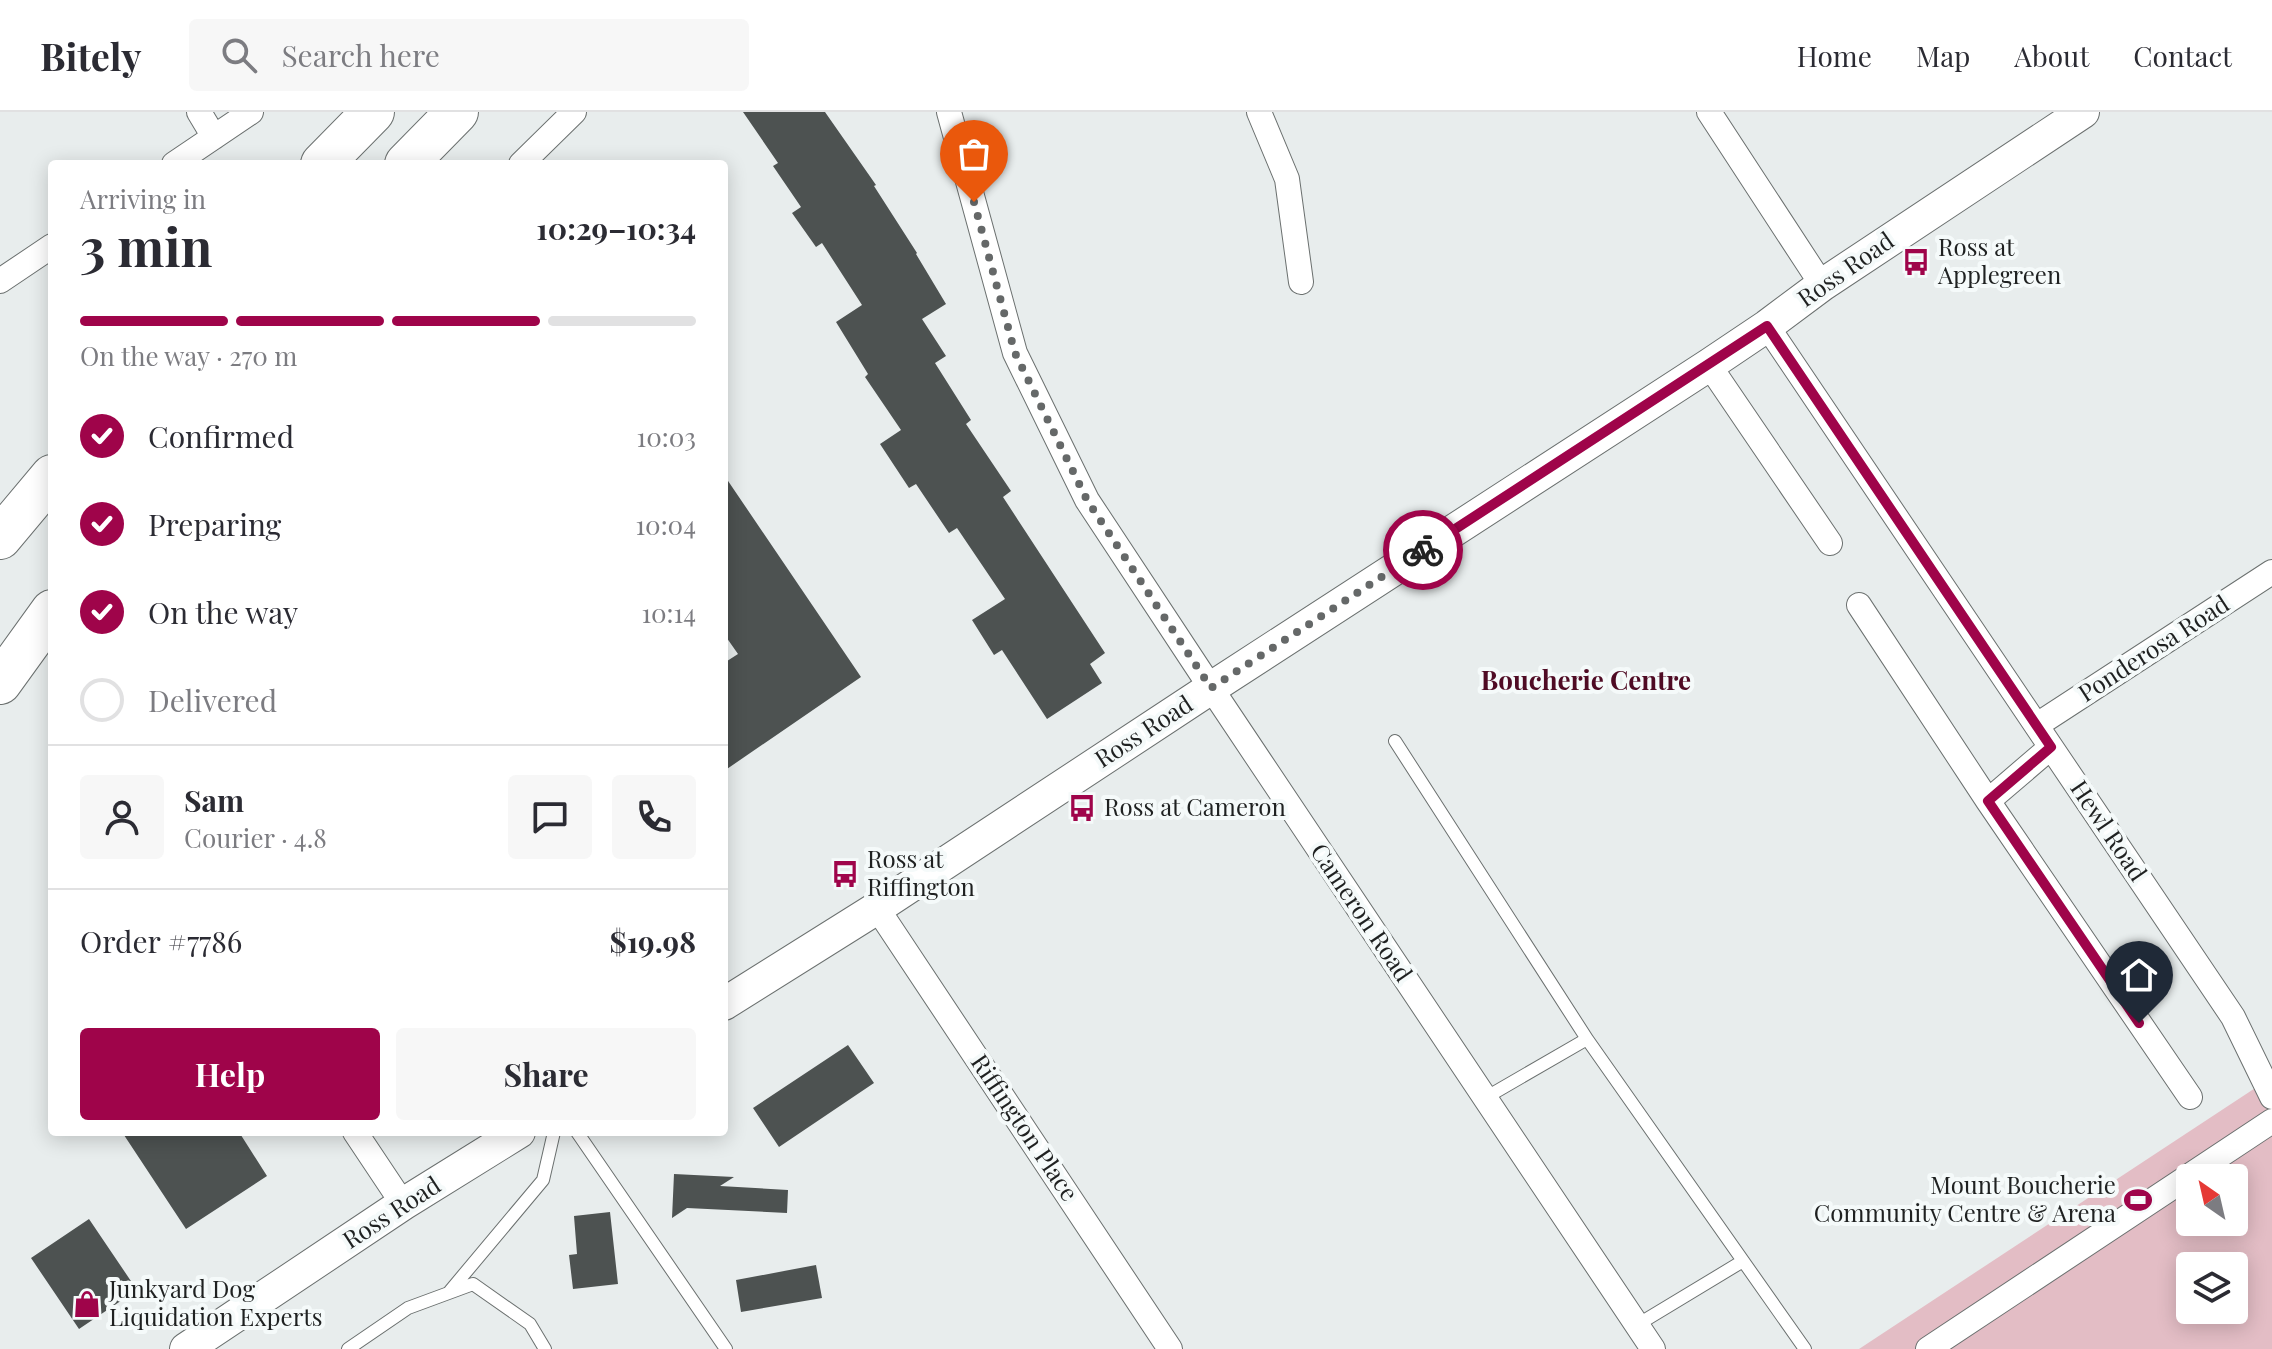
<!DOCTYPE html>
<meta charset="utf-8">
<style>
:root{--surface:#fff;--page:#f7f7f7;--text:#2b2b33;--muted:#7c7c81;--line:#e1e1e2;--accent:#9f044a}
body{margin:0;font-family:"Playfair Display",serif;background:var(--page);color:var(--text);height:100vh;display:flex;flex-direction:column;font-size:30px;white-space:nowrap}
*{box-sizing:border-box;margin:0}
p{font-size:26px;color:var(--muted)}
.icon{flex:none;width:44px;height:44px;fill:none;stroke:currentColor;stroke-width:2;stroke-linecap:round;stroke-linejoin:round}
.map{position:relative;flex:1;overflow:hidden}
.sheet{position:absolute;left:48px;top:48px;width:680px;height:976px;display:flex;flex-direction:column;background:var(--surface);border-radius:8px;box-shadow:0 4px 20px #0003}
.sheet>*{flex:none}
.needle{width:52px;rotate:326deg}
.controls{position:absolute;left:2176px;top:1052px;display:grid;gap:16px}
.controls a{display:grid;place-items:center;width:72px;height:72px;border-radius:8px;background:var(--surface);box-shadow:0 4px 20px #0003;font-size:40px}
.pin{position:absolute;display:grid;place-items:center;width:68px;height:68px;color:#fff;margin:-82px -34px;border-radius:50% 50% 50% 0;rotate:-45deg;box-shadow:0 0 8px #0007}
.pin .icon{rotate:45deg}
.courier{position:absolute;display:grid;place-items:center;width:80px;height:80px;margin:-40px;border:6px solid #9f044a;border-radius:50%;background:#fff;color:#222;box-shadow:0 2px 10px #0007}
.headline em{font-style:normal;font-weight:700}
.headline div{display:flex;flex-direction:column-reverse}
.headline{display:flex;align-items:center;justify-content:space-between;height:136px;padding:0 32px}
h1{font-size:52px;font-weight:700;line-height:60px}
.bar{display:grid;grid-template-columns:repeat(4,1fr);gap:12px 8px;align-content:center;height:96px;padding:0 32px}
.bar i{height:10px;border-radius:6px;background:var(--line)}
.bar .current{background:var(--accent)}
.bar p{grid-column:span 4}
.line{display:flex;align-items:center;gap:20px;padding:0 32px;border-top:2px solid var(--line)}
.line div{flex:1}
.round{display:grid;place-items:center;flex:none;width:84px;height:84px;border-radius:8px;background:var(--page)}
ol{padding:0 32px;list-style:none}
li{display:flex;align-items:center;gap:24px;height:88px}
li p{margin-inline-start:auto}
li .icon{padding:8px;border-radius:50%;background:var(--accent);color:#fff;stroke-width:4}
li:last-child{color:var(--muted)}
li i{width:44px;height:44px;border:4px solid var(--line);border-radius:50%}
.primary-button{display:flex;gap:16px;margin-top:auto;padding:16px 32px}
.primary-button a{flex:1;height:92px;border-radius:8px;background:var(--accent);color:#fff;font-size:32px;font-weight:700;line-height:92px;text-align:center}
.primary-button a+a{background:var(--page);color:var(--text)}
header{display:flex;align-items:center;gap:48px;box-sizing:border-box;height:112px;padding:0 40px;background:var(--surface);border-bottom:2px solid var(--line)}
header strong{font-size:38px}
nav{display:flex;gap:44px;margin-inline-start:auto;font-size:28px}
.search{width:560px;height:72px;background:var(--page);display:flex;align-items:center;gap:20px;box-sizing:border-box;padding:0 28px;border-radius:8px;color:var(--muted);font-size:30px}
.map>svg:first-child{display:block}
.green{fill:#e3bdc5;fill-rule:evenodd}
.building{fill:#4d5251}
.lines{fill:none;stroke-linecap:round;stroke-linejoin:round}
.service-casing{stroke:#6b706f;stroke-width:14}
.minor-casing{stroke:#6b706f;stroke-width:26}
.tertiary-casing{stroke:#6b706f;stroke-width:34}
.trunk-casing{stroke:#6b706f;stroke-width:44}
.service{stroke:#fff;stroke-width:12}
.minor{stroke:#fff;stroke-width:24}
.tertiary{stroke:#fff;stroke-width:32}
.trunk{stroke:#fff;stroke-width:42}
.done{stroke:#656868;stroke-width:8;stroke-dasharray:0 14.4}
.route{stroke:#9f044a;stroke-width:10}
.labels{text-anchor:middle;stroke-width:8;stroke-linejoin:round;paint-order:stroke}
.poi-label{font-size:24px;fill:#1f2121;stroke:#f5fafa;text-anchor:start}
.street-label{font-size:24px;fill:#1f2121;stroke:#f5fafa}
.neighbourhood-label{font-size:26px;font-weight:bold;fill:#4f0b24;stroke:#f5fafa}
</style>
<header>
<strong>Bitely</strong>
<div class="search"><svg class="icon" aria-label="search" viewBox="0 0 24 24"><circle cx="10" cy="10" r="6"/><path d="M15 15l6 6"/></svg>Search here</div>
<nav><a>Home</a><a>Map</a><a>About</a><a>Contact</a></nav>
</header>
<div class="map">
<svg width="2272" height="1237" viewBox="0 0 2272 1237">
<rect width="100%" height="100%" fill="#e8eded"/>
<path class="green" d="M2272 965V1237H1859ZM2190 1066H2234V1110H2190ZM2190 1154H2234V1198H2190Z"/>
<path class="building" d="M743 0H825L876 73 874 74 917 141 916 142 946 192 922 207 946 244 935 251 971 308 966 312 1011 379 1003 385 1105 541 1090 552 1102 571 1047 607 1002 538 994 543 972 508 1005 487 957 416 949 421 916 372 909 376 880 332 901 318 865 265 868 262 836 210 862 193 822 131 816 135 792 101 801 95 773 54 778 51Z
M724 363 861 565 724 659V551L738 542 724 522Z
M848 933 874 971 779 1035 753 996Z
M122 1020H239L267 1064 186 1117Z
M674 1062 734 1065 720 1074 788 1078 787 1101 687 1096 672 1106Z
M610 1100 618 1172 573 1177 569 1143 577 1142 574 1104Z
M89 1107 137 1178 79 1217 31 1146Z
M816 1153 822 1186 741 1200 736 1168Z"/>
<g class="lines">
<g class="service-casing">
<path id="service" d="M1395 629 1587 927 1485 986
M1587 927 1805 1237
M577 1020 726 1237
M450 1179 543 1068 554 1020
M1637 1213 1743 1149
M348 1237 408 1196 473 1172 530 1212 545 1237"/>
</g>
<g class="minor-casing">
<path id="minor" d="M199 0 214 25
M949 0 1015 241 1087 388 1211 576 1653 1237
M1259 0 1287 67 1301 170
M1709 0 1822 173
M174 52 251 0
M521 52 574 0
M0 169 52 134
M1767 214 2233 905 2272 985
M1709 253 1830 431
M1859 493 1988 689 2190 985
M2037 613 2272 460
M1988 689 2051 635
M877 796 1170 1237
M355 1020 403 1092
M1928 1237 2272 1009"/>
</g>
<g class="tertiary-casing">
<path id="tertiary" d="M724 892 877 796 1211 576 1709 253 1767 214 1822 173 2083 0
M186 1237 403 1092 519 1020"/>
</g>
<g class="trunk-casing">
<path id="trunk" d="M322 52 373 0
M406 52 457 0
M0 426 52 364
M0 571 52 499"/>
</g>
<use href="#service" class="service"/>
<use href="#minor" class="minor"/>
<use href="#tertiary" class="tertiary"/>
<use href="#trunk" class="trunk"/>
</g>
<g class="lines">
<path class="done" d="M974 90 1015 241 1087 388 1211 576 1423 438"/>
<path class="route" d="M1423 438 1767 214 2051 635 1988 689 2139 911"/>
</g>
<defs>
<g id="bus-bare" transform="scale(2.16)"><path d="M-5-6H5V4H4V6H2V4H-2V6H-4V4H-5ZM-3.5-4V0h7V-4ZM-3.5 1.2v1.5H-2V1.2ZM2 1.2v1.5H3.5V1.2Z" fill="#9f044a" stroke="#f5fafa" stroke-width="2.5" paint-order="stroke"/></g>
<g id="stadium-bare" transform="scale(2.16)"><path d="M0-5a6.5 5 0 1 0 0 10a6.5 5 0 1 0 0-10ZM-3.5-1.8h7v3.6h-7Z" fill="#9f044a" stroke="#f5fafa" stroke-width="2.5" paint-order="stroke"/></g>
<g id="shop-bare" transform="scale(2.16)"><path d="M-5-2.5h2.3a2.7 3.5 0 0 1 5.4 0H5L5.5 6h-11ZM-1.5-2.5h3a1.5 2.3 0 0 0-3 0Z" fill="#9f044a" stroke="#f5fafa" stroke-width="2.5" paint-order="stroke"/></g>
</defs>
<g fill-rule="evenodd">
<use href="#bus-bare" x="1916" y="150"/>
<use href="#bus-bare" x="1082" y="696"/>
<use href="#bus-bare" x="845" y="762"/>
<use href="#stadium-bare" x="2138" y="1088"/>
<use href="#shop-bare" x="87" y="1192"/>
</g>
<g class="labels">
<g class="poi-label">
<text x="1938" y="144">Ross at<tspan x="1938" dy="28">Applegreen</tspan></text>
<text x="1104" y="704">Ross at Cameron</text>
<text x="867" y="756">Ross at<tspan x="867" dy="28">Riffington</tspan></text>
<text x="2116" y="1082" text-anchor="end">Mount Boucherie<tspan x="2116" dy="28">Community Centre &amp; Arena</tspan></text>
<text x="109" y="1186">Junkyard Dog<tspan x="109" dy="28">Liquidation Experts</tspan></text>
</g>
<g class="street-label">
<text transform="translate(1846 158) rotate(-35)" y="8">Ross Road</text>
<text transform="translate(2154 537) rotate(-33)" y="8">Ponderosa Road</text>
<text transform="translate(1144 620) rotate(-33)" y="8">Ross Road</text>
<text transform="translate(2108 719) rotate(56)" y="8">Hewl Road</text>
<text transform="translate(1361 801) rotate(56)" y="8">Cameron Road</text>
<text transform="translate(1024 1016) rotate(56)" y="8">Riffington Place</text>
<text transform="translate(392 1101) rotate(-33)" y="8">Ross Road</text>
</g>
<g class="neighbourhood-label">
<text x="1586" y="578">Boucherie Centre</text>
</g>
</g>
</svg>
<div class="controls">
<a><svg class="needle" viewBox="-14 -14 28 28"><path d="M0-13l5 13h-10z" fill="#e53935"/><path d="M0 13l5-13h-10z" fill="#7c7c81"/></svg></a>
<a><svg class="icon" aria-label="layers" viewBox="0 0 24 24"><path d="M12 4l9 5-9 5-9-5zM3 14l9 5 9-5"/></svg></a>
</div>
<div class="pin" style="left:974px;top:90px;background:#ea580c"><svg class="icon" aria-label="bag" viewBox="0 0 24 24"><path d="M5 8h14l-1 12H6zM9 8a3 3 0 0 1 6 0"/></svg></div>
<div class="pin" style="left:2139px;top:911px;background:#1f2937"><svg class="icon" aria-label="home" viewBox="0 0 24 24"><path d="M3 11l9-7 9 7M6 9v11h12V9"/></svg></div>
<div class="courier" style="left:1423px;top:438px"><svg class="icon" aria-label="bike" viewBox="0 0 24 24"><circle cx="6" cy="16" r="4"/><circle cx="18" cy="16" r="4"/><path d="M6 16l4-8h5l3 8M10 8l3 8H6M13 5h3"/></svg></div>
<section class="sheet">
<div class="headline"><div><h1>3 min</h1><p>Arriving in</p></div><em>10:29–10:34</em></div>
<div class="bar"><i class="current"></i><i class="current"></i><i class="current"></i><i></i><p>On the way · 270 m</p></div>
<ol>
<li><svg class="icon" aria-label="check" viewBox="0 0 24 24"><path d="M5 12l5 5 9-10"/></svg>Confirmed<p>10:03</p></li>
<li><svg class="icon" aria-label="check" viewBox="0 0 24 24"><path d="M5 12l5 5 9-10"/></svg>Preparing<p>10:04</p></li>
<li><svg class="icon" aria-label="check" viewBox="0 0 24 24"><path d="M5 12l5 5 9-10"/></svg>On the way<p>10:14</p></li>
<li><i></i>Delivered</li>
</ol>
<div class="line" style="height:144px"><a class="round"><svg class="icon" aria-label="person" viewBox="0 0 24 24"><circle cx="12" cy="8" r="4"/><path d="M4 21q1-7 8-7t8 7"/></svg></a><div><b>Sam</b><p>Courier · 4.8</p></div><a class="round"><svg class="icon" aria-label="chat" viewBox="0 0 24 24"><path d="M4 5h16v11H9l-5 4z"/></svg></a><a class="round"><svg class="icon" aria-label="phone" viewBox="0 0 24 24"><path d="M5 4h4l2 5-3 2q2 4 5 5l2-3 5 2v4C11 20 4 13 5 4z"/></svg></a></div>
<div class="line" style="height:104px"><div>Order #7786</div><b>$19.98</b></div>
<div class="primary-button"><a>Help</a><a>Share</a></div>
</section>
</div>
